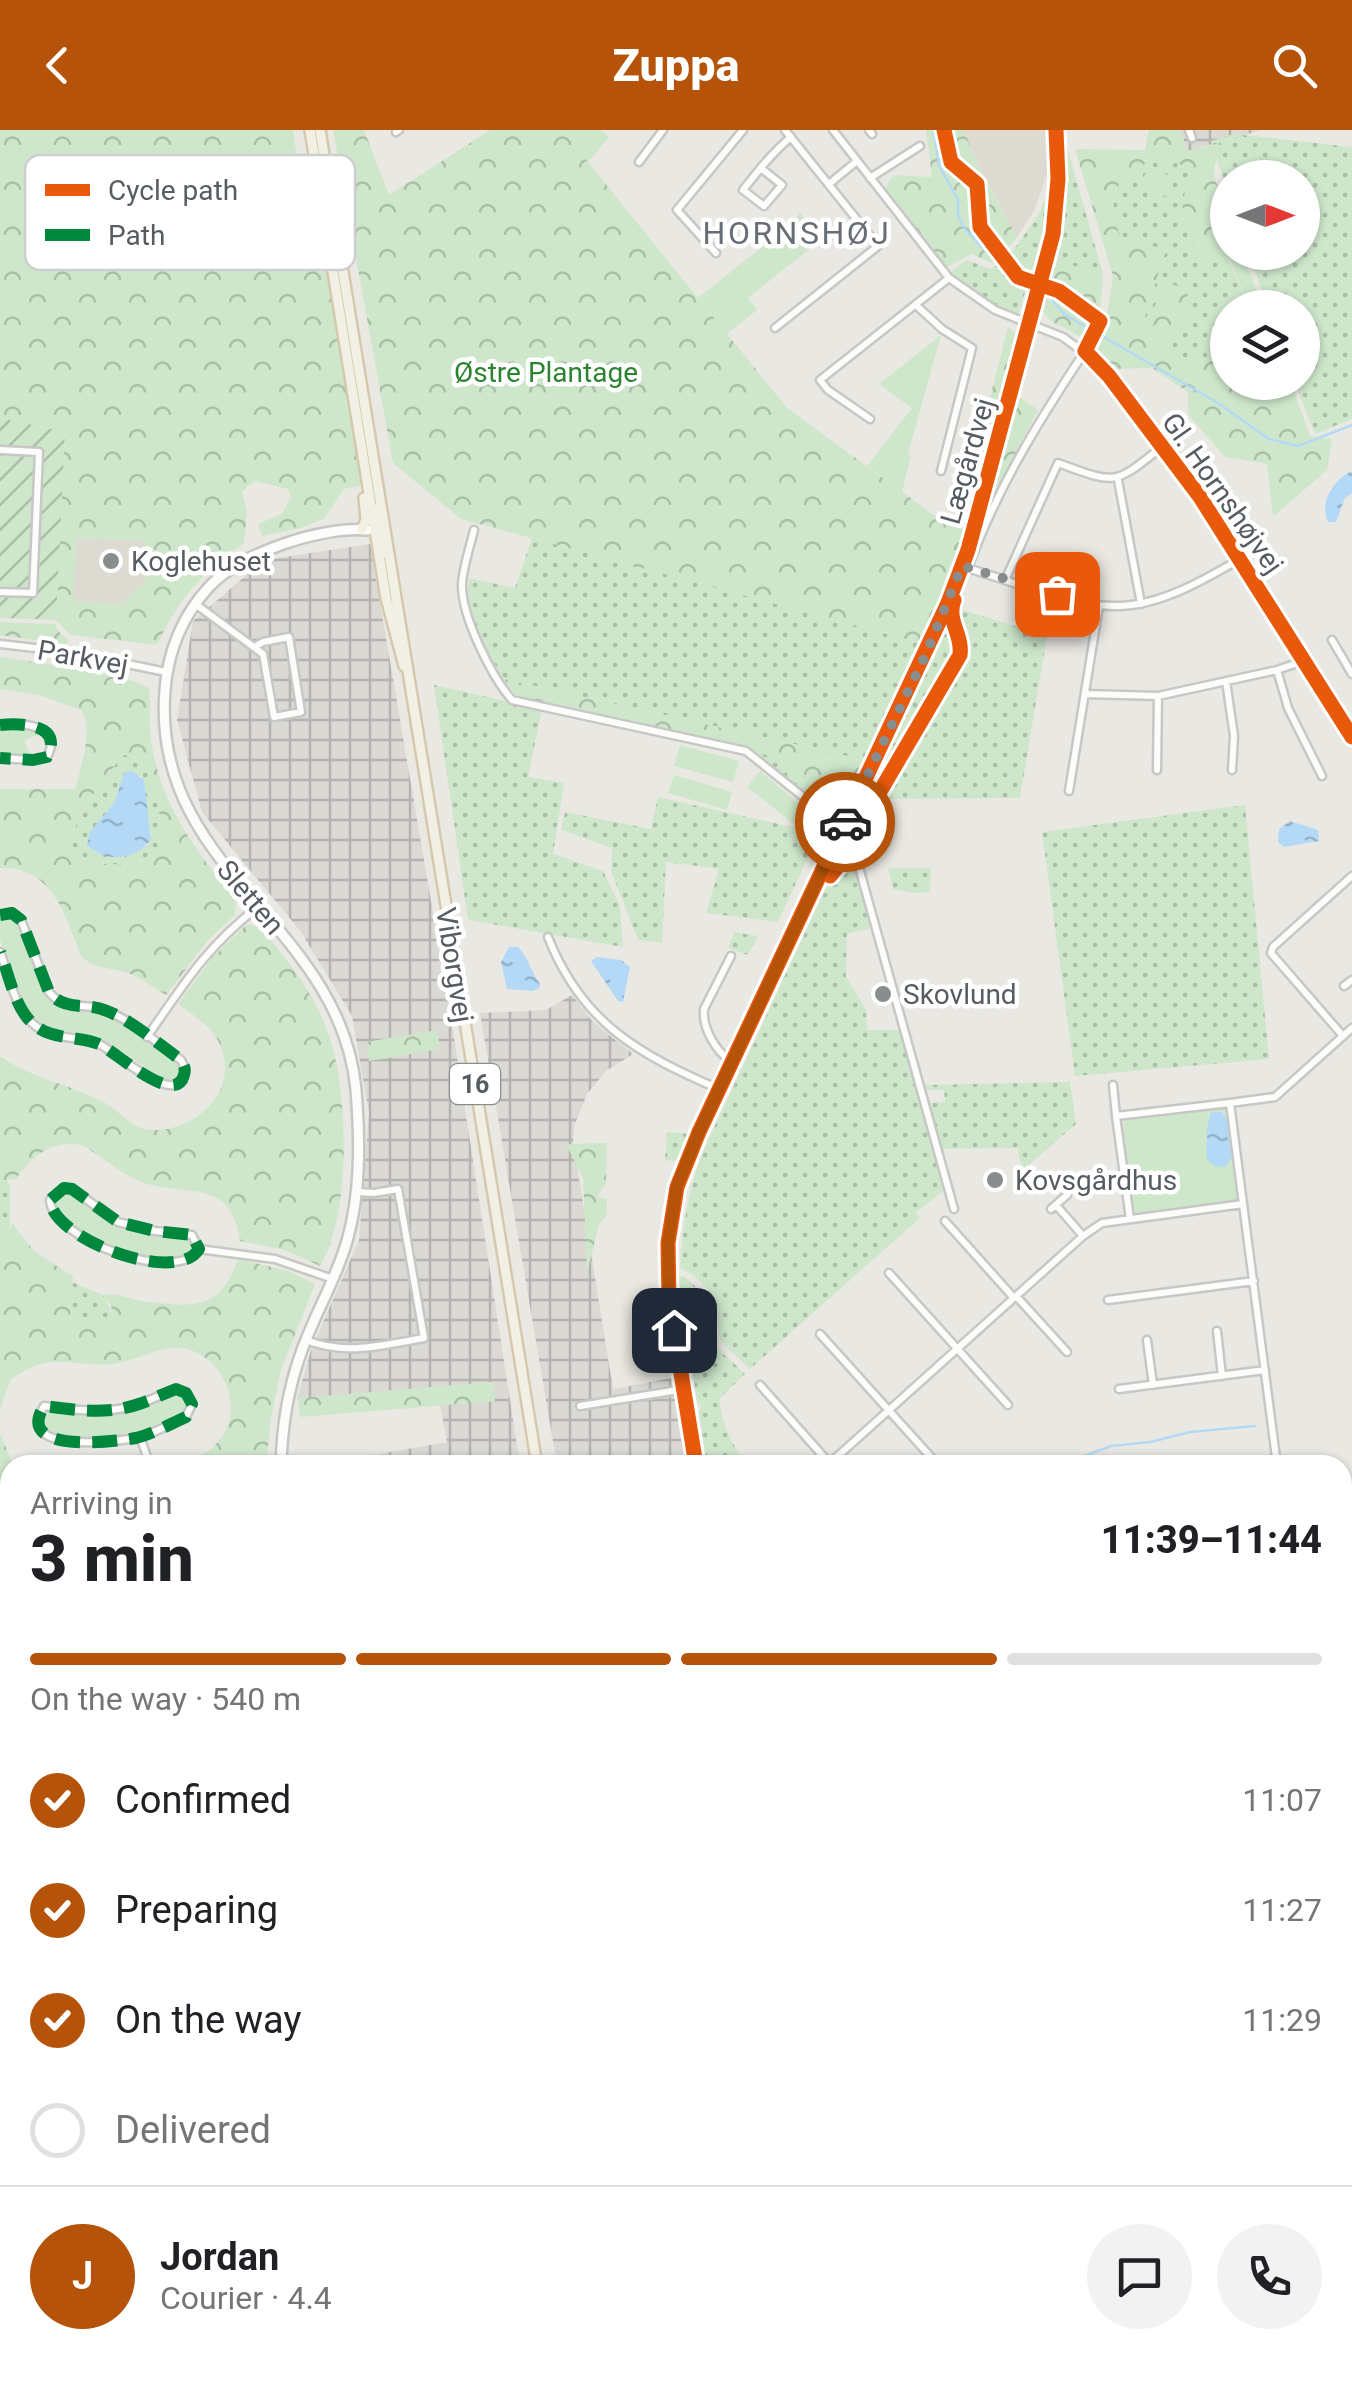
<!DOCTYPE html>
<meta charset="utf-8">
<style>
:root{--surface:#fff;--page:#f2f2f2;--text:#202124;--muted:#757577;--line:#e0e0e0;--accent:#b45309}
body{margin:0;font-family:Roboto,sans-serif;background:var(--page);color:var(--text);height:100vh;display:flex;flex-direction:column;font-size:38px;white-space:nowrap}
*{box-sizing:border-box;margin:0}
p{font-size:32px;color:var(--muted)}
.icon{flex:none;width:55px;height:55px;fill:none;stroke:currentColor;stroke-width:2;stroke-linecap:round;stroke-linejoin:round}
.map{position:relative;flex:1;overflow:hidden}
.panel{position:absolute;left:0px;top:1325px;width:1352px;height:930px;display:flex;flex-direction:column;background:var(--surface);border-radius:30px 30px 0 0;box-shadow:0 2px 8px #0004}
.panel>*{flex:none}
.needle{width:65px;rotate:90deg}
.fabs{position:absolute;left:1210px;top:30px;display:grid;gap:20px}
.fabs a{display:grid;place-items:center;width:110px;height:110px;border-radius:50%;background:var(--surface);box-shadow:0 2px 8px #0004;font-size:50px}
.pin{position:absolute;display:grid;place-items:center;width:85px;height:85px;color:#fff;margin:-42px;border-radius:20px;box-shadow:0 5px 15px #0006}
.courier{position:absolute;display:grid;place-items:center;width:100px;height:100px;margin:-50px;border:8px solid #b45309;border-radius:50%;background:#fff;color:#222;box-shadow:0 2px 12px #0007}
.summary em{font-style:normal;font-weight:800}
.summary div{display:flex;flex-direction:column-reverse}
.summary{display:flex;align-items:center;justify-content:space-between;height:170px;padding:0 30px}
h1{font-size:65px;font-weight:800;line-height:75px}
.bar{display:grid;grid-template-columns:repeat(4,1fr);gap:15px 10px;align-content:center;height:120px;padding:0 30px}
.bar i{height:12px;border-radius:8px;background:var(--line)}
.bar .selected{background:var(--accent)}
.bar p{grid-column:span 4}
.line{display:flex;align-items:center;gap:25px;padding:0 30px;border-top:2px solid var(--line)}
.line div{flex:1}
.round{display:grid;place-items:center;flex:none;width:105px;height:105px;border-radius:52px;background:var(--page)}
ol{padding:0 30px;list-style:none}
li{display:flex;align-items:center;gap:30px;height:110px}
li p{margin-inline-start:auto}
li .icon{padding:10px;border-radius:50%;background:var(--accent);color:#fff;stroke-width:4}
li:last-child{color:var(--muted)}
li i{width:55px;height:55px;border:5px solid var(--line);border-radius:50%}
header{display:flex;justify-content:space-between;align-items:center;height:130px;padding:0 30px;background:var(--accent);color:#fff;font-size:45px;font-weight:800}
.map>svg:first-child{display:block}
.industrial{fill:url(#industrial-grid)}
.education{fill:#dcdad1}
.grass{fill:url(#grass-dots);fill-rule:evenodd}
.forest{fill:url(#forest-crowns);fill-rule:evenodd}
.park{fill:#cee7cb}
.garden{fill:url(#garden-furrows)}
.water{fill:url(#water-ripples)}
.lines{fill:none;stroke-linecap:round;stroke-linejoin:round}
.stream{stroke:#b3d9f6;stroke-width:2.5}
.street-casing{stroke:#c7c7c6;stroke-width:11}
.secondary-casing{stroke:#c6c7c5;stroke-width:14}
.primary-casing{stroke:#d4c9ad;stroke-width:14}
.street{stroke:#fcfcfb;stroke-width:6}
.secondary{stroke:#fcfcfb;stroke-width:9}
.primary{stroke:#f2f0e5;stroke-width:9}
.quiet{stroke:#00873e;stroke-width:12;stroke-dasharray:25 12;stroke-linecap:butt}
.cycleway-casing{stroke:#fff;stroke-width:21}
.cycleway{stroke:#e8590c;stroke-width:15}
.done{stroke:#8a8d8e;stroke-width:10;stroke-dasharray:0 18}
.route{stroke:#b45309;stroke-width:12}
.poi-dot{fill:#8a8d8e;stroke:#fff;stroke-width:4}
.labels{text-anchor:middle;stroke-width:9;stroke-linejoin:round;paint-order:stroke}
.shield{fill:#fff;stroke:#898d90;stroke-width:2.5}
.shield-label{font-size:25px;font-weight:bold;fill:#575c61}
.park-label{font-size:28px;fill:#2d8430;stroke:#fff}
.street-label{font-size:28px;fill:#575c61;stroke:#fff}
.poi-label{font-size:28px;fill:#575c61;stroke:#fff;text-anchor:start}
.quarter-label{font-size:32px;letter-spacing:2.5px;fill:#686e73;stroke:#fff}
.key{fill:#fff;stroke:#cdced0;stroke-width:2.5}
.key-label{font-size:28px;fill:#575c61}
</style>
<header><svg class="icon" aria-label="back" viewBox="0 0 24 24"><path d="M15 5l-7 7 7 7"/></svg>Zuppa<svg class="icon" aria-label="search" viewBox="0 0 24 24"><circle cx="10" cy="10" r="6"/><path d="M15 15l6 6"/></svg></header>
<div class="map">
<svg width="1352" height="2255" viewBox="0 0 1352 2255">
<defs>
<pattern id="industrial-grid" width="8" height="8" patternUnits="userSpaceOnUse" patternTransform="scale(2.5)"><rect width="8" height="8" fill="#dad9d3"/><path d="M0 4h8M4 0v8" fill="none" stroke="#b4b3af"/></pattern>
<pattern id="grass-dots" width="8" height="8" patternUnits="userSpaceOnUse" patternTransform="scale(2.5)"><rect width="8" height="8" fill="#cee7cb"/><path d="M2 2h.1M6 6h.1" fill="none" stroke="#aabea8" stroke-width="1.8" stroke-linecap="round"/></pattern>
<pattern id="forest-crowns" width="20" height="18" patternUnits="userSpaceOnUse" patternTransform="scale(2.5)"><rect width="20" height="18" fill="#cee7cb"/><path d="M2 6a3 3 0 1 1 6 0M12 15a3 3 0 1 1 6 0" fill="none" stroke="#aabea8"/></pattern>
<pattern id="garden-furrows" width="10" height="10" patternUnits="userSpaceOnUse" patternTransform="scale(2.5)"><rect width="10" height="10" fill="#cee7cb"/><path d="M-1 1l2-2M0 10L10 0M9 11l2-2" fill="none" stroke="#aabea8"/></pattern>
<pattern id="water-ripples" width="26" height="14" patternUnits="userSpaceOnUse" patternTransform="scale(2.5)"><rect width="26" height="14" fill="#b3d9f6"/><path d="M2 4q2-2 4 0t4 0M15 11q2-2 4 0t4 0" fill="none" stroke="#94b3cb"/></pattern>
</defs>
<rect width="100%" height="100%" fill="#eae8e2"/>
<path class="industrial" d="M1180 0H1262L1188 21Z
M370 414 451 888 520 1335H317L447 1312 440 1275 494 1271 492 1252 297 1269 311 1220 359 1110 369 983 352 886 301 802 202 682 177 590 193 491 264 430Z
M572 865 593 892 633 924 606 941 587 964 575 994 573 1011 613 1259 677 1247 690 1335H557L480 883 546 880Z"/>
<path class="education" d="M964 0H1045L1047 44 1035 79 1017 107 978 35Z
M77 408 146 411V451L121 475 72 471Z"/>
<path class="grass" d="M1060 3H1063L1103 144 1060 132 1054 134 1063 48Z
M1234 4 1352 17V289L1315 304 1295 253 1302 252V178L1267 177 1249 123 1302 122V48H1228L1227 60 1211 11Z
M1153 27 1170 36 1177 31 1193 46 1249 177 1228 178 1225 231C1180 228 1166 235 1144 190L1166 120 1121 109C1106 60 1111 57 1153 27Z
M1050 58C1046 103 1031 140 1019 183 997 184 965 159 951 142L966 130 991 139 1004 131 1012 144 1027 153 1010 133 1011 123 1038 86Z
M532 408 921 513 865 630 504 549C487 521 462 482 469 448L515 458Z
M953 477 1047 506 1020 668 878 669 962 527C964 508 951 494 953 477Z
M948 482 959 512 958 526 874 669 852 717 843 710 844 703 934 517Z
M434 555 542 579 528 647 564 653 553 724 603 741 620 776 623 817 468 790Z
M756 622 784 629 825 664 841 644 856 649 837 691Z
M123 625C157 626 165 696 158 721 134 741 96 736 69 724 67 696 105 647 123 625ZM141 645 151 703 148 715 123 727 93 721 113 676Z
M658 667 819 703 778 792 706 783 719 739 666 732 662 813 638 810 611 741 612 718 561 700 565 682 651 699Z
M1245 675 1269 929 1075 946 1042 702Z
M849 727 872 798 847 804 846 847 866 879 867 900H900L945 1059 916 1083 920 1088 750 1239 721 1212C717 1201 719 1191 717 1180 714 1160 696 1146 680 1138 683 1093 688 1056 706 1015L828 753Z
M888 738H931L930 762 915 763 893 759Z
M734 802 758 806 748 825 728 818Z
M1070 952 1076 994 1023 1040 1017 1018 942 1019 929 973 945 972 944 960H926L924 955Z
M667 1002 693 1004 682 1032 665 1030Z
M6 1049 10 1056V1097L0 1100V1058Z
M683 1146C726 1178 698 1186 716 1215 723 1226 736 1234 745 1244L720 1268C720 1293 732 1315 748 1335H707L699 1283 701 1275 697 1272 679 1147Z
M72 1152 103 1165 114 1186 71 1192 68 1156Z
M95 2245 100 2249 98 2245H202L187 2255H67L76 2249Z"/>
<path class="forest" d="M0 0H293L296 21 320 84 363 355 344 359 324 389 300 398 262 406 258 394 282 384 291 367 288 359 255 351 242 361 247 382 244 413C198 448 183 462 157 515L71 505 56 490 65 302 0 288ZM77 408 145 411 146 451 121 475 73 471Z
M333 0H364L389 65 490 0H562L787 278 949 396 961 382 1008 197 1017 204 970 390 954 437 921 513 461 389 393 333Z
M926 0H964L978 36 1017 107 995 134 971 124 947 137 884 59 893 45 932 47Z
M1149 0H1180L1188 21 1224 12C1206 50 1217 45 1226 81 1230 94 1228 109 1228 122L1242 123 1263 177H1249L1229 127 1201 131C1185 99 1173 79 1193 46L1177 31 1171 36 1153 28C1112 56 1105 60 1121 109L1166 119 1144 190C1165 234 1180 228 1225 231L1227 226 1228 252 1291 253 1310 306 1332 309 1327 340 1273 387 1267 334 1225 327 1188 284V262L1151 238 1110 239 1094 214 1108 179 1113 146 1075 19 1145 20Z
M1060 132 1103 144C1103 170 1098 189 1085 212 1077 203 1067 199 1056 194 1032 182 1048 155 1054 134Z
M1175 155 1186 162 1190 181 1180 207H1159L1150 188 1162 158Z
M1019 267 1038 280 985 380Z
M0 492 55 494 61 505 68 509 67 515 0 505Z
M0 527 116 544 149 558C151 579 148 601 153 621 164 682 200 724 236 771L235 785 209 809 166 865C154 858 141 848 128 843 111 837 95 840 81 826 65 784 53 737 0 738V659H75C81 636 94 600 81 580L39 565 0 559ZM124 625C157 626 165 696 158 721 134 741 97 736 69 724 66 697 105 645 124 625Z
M504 549 865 630 856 649 841 645 825 664 784 629 517 568Z
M251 795C266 800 275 815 284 827 305 852 323 884 332 915 348 971 351 1085 320 1136L285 1120 240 1111C231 1043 180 1070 137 1050 118 1041 102 1027 84 1016 55 1008 32 1025 16 1049L6 1050 0 1058V926C32 949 71 954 105 973 119 981 133 999 150 1000 194 1003 239 962 221 917 213 897 195 886 178 874L212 828 245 796Z
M437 900 440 919 369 931 366 912Z
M607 1013 606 1053 597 1067 607 1069V1085L599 1094 587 1143 583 1048 566 1014Z
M12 1093 34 1121 74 1147 68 1157 71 1192 113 1186 111 1176 103 1165C117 1162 129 1169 142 1171 192 1177 220 1182 238 1129L288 1141 315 1154 281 1240 271 1288 266 1335H180C191 1330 205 1325 214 1316 247 1286 228 1230 187 1219 163 1213 138 1231 113 1234 91 1237 66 1229 45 1233 32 1235 21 1243 10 1250L0 1279V1100L10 1098Z
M493 1252 495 1271 300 1287 298 1268Z
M0 1303 11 1330 17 1335H10V1398L0 1394Z
M0 1418 10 1419V1468L0 1470Z
M0 1570 10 1573V1626L7 1629 10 1649V1750L7 1706 0 1679Z
M0 1872 10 1875V1924L0 1907Z
M1352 2000V2081L1343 2103V2001Z"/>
<path class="park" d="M562 0H601L609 7 588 32Z
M1149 37H1158L1172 50 1167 67 1139 55Z
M800 83 822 109 748 168 757 180 727 204 698 168 792 93Z
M941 205 908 324 911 326 902 362 867 336 912 278 879 254Z
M0 596H19L44 603 27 609 25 612 31 627 0 626Z
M680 615 739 631 733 652 674 636Z
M760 641 806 679 794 694 747 657Z
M674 645 732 662 727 680 668 663Z
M11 785C34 805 31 857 56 874 69 883 87 878 101 882 118 886 164 921 179 933V948L165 952C144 937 122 918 98 909 71 898 46 905 27 880L0 810V788Z
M1224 978 1229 984 1237 1070 1136 1083 1132 1076 1123 993 1129 989Z
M61 1062 71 1063 110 1090 189 1107 193 1110 194 1121C161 1149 83 1105 57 1082L55 1069Z
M175 1262 187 1269 184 1283C153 1298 66 1328 41 1293L43 1283 48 1279 90 1284Z
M403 2245H588L589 2255H402Z"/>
<path class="garden" d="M0 288 65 302 56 490 0 488Z"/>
<path class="water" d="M1352 341V363L1345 368 1336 392H1328C1319 372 1333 350 1352 341Z
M132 641 144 650 151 709C136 731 106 733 87 715L90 702 115 672 124 643Z
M1290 691 1318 700 1319 711 1284 717 1278 712 1279 699Z
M509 817H518C528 826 531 842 540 854L539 858 533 861 507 859 501 832Z
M597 827 621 830 630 837 623 872 618 871 591 831Z
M1211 982H1222L1228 993 1232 1028 1225 1037 1214 1036 1207 1029C1206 1014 1206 996 1211 982Z"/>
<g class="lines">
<path class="stream" d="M934 0 939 35 958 70V85L964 98 994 130
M1002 138 1021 158
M1053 171 1064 184 1218 273 1269 309 1298 316 1352 295
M1060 1335 1111 1316 1150 1312 1190 1302 1255 1296
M0 1601 10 1599"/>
<g class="street-casing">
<path id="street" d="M833 0 949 148 995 180 1063 207 1098 233 1200 367 1311 539
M869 0 872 4
M1189 0 1192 8
M396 2 399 0
M639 32 663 0
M761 38 782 55 764 76 743 60C758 41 772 23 791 7
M870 48 920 16
M829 54 857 31
M716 123 677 80 743 0
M917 176 942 199 972 218 941 341
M775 198 878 116 785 0
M870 289 828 260 820 250 949 148
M0 320 39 322 33 463 0 462
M1118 350 1141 474
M474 400C470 417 463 437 462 454 461 486 492 547 512 570L746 621 842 698
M963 437C1008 449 1074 478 1119 476 1161 475 1204 450 1240 429
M968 438C997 358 1038 292 1085 221
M1006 448 1058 333C1118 355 1114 355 1163 316
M194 473 263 524 274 587 301 582 289 507 263 512 256 516
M1332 510 1352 544
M0 514 70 522 166 542
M1277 540 1288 578 1322 646
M1226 551 1234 606 1232 640
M1085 564 1158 566 1277 540 1306 530
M0 595C22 593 64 594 47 627L33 630 0 628
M1157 640 1158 566
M1069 661 1099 476
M836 712 850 721 860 741 954 1079
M0 785 12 783 21 790 49 862C66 883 85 871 107 881 133 891 158 914 181 930 184 936 186 938 184 945 175 978 115 921 99 914 76 905 51 911 32 893 14 876 9 844 0 822
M548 807C582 893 638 924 719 959
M731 826 704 879C702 898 716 922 732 932
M1344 856 1352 850
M1343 906 1271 823 1273 817 1352 746
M147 907C184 854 206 817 259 776
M1113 955 1116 986
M64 1058 72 1059 118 1092 155 1101 192 1105 199 1119C177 1156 52 1109 50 1070Z
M1243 1074 1277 1335
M1051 1079 1067 1065
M1130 1089 1116 986 1230 973
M945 1091 1014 1168
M1083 1106 1102 1093 1243 1074 1230 973 1275 967 1352 898
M199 1119 275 1129 333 1149
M889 1143 1008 1275
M1016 1166 1067 1222
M1108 1170 1254 1151
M1217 1201 1222 1246
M820 1204 938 1335
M306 1210C346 1226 383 1215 424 1208L398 1059 374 1063 357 1062
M1147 1210 1153 1255
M760 1255 831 1335
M176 1259 186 1263 192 1274 186 1287C170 1294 153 1304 136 1308 113 1312 14 1324 44 1276 75 1280 108 1285 139 1274 151 1270 163 1264 176 1259Z
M1119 1259 1265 1240
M580 1276 684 1259
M140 1307 150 1335
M830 1333 1083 1106 1056 1075
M0 1410 10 1412
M0 1519 1 1513 10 1504
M0 1520 10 1535
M10 1818V1824
M0 1935 10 1933
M0 2060 10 2052
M1342 2112 1352 2092
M0 2130 10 2116
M0 2146 10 2128
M225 2245 227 2255
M243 2245 247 2255
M334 2245 335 2255
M853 2245 855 2255
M335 2250 352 2245
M373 2255 374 2245
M887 2255H907
M1250 2255 1253 2245"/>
</g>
<g class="secondary-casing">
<path id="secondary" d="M281 1335C282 1297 288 1259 301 1223 314 1185 336 1150 347 1111 361 1063 360 1009 356 960 341 793 150 740 165 560 168 521 181 488 208 458 240 423 321 396 368 400
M696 1335 669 1170 668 1113 677 1057 699 1002 948 473 968 420 1053 104 1058 49 1056 0
M1342 1438 1352 1433
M0 2026 10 2025
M398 2255V2245"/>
</g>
<g class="primary-casing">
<path id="primary" d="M310 0 386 468 404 536
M320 0 537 1335
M378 379 384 423
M362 399 366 390 364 368
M684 2245 685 2255"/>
</g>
<use href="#street" class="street"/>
<use href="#secondary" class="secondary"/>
<use href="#primary" class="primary"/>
<path class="quiet" d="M0 595C22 593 64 594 47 627L33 630 0 628
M0 785 12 783 21 790 49 862C66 883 85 871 107 881 133 891 158 914 181 930 184 936 186 938 184 945 175 978 115 921 99 914 76 905 51 911 32 893 14 876 9 844 0 822
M64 1058 72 1059 118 1092 155 1101 192 1105 199 1119C177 1156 52 1109 50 1070Z
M176 1259 186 1263 192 1274 186 1287C170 1294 153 1304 136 1308 113 1312 14 1324 44 1276 75 1280 108 1285 139 1274 151 1270 163 1264 176 1259Z
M0 1519 1 1513 10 1504
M10 1818V1824
M0 1935 9 1934
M0 2060 10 2052
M0 2146 10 2128
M225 2245 227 2255
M243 2245 247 2255
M335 2250 352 2245
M50 2255 85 2245
M373 2255 374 2245"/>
<g class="cycleway-casing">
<path id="cycleway" d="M944 0 951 32 977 54 980 97 1018 147 1059 161 1100 191 1085 221 1109 246 1200 367 1352 607
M830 746 853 718 875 670 960 525C963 505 946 490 954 470
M696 1335 669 1170 668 1113 677 1057 699 1002 948 473 968 420 1053 104 1058 49 1056 0"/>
</g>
<use href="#cycleway" class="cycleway"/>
</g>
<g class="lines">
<path class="done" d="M845 692 926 524 962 436 1057 464"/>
<path class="route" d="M674 1200 669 1170 668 1113 677 1056 699 1002 845 692"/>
</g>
<g class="poi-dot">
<circle cx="111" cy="431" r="10"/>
<circle cx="883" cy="864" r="10"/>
<circle cx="995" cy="1050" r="10"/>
</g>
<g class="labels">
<rect class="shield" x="450" y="934" width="50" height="40" rx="8"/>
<g class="shield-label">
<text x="475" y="963">16</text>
</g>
<g class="park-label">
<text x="546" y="252">Østre Plantage</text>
</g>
<g class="street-label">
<text transform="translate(967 331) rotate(-74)" y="10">Lægårdvej</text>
<text transform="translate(1223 363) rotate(55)" y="10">Gl. Hornshøjvej</text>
<text transform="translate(83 527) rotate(10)" y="10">Parkvej</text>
<text transform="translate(251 767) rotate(50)" y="10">Sletten</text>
<text transform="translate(455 835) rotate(81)" y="10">Viborgvej</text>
</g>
<g class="poi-label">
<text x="131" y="441">Koglehuset</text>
<text x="903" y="874">Skovlund</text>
<text x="1015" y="1060">Kovsgårdhus</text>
</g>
<g class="quarter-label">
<text x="797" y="114">HORNSHØJ</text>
</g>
</g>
<rect x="25" y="25" width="330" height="115" rx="15" class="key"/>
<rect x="45" y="54" width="45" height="12" fill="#e8590c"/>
<rect x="45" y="99" width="45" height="12" fill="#00873e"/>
<g class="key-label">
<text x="108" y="70">Cycle path</text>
<text x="108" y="115">Path</text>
</g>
</svg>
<div class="fabs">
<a><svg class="needle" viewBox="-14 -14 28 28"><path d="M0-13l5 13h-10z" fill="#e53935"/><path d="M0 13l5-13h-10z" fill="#757577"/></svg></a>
<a><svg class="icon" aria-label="layers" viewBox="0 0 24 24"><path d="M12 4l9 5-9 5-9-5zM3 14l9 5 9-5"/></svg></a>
</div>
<div class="pin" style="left:1057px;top:464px;background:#ea580c"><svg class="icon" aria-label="bag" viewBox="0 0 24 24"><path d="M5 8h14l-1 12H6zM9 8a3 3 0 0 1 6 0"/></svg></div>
<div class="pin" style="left:674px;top:1200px;background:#1f2937"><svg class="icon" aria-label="home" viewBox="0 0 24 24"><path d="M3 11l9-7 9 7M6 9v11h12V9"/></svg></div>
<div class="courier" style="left:845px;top:692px"><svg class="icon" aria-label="car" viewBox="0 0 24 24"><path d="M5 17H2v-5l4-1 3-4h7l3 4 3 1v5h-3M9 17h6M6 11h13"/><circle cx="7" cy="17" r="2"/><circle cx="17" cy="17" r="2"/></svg></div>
<section class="panel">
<div class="summary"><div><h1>3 min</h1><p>Arriving in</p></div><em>11:39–11:44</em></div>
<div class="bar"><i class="selected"></i><i class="selected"></i><i class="selected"></i><i></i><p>On the way · 540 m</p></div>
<ol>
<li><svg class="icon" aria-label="check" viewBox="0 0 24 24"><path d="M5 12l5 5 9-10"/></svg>Confirmed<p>11:07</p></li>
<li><svg class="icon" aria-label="check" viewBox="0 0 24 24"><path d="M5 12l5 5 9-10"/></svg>Preparing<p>11:27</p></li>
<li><svg class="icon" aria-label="check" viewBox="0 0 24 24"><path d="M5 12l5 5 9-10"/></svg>On the way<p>11:29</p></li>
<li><i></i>Delivered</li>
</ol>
<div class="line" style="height:180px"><b class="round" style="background:var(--accent);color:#fff">J</b><div><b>Jordan</b><p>Courier · 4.4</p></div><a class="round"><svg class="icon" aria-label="chat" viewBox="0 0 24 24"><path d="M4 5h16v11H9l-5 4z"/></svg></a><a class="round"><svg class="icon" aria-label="phone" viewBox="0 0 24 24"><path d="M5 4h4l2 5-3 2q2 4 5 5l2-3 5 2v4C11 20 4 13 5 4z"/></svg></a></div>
</section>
</div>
